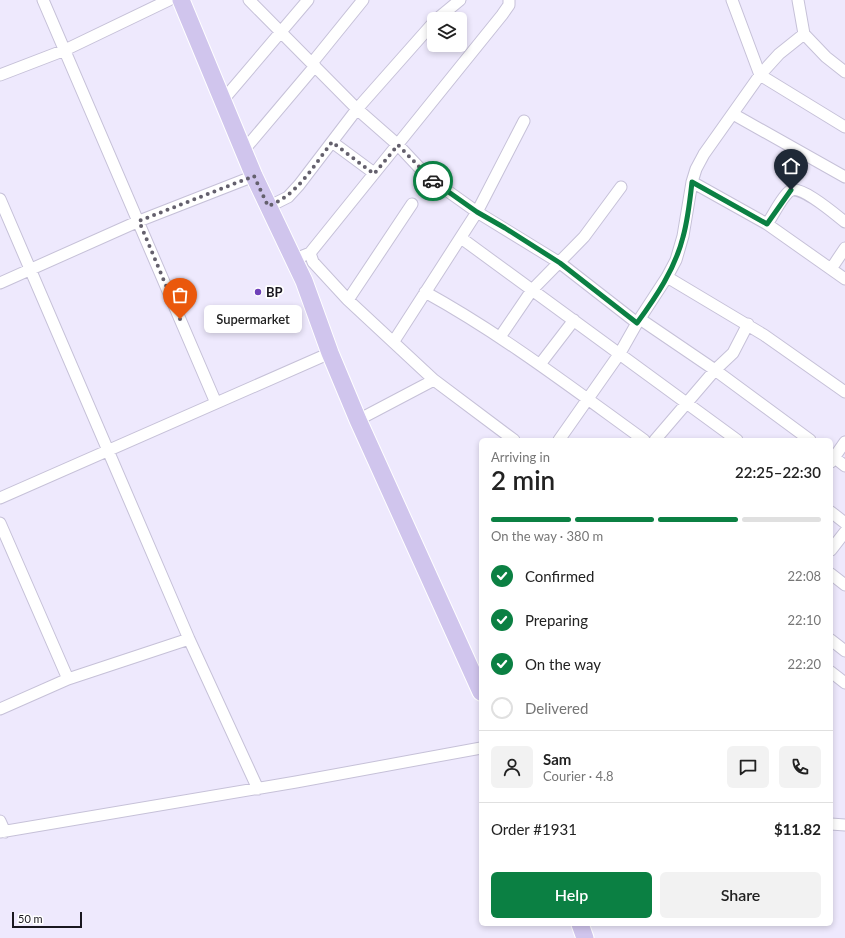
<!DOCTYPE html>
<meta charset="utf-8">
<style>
:root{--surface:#fff;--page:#f2f2f2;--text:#222;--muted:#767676;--line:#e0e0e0;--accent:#0b8043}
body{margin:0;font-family:Lato,sans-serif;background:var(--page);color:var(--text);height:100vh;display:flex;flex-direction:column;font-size:15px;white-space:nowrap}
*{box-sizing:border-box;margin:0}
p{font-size:13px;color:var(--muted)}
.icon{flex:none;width:22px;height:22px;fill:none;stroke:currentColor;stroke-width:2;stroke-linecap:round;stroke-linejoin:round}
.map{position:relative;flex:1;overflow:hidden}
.drawer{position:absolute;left:479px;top:438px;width:354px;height:488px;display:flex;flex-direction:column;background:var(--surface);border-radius:6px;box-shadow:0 2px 6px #0003}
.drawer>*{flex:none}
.buttons{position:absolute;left:427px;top:12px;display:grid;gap:8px}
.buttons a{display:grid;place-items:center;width:40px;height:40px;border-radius:6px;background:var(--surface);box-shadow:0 2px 6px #0003;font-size:20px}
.scale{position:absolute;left:12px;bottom:10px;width:70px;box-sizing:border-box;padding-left:4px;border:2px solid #19171f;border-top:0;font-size:11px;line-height:14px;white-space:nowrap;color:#19171f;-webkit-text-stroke:3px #fff;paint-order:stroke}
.pin{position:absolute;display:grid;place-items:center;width:34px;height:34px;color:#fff;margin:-41px -17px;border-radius:50% 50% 50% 0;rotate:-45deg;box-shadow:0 0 4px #0007}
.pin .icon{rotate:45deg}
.courier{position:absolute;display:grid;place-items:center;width:40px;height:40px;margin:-20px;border:3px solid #0b8043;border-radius:50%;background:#fff;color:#222;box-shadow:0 1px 5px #0007}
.bubble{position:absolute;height:28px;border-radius:6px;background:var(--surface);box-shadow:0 2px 6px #0003;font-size:13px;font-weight:600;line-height:28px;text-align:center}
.head em{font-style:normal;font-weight:600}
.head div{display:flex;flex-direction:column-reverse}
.head{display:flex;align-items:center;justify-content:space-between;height:68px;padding:0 12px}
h1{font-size:26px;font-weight:600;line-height:30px}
.bar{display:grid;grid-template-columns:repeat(4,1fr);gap:6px 4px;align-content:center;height:48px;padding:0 12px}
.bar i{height:5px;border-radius:3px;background:var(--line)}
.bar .on{background:var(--accent)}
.bar p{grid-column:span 4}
.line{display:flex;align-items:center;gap:10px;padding:0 12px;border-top:1px solid var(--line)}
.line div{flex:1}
.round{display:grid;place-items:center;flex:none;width:42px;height:42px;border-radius:6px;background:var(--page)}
ol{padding:0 12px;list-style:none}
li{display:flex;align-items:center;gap:12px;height:44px}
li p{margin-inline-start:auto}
li .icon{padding:4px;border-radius:50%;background:var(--accent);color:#fff;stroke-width:4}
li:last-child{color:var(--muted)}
li i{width:22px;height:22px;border:2px solid var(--line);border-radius:50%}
.primary-button{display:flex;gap:8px;margin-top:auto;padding:8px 12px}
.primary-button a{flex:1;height:46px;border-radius:6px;background:var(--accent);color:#fff;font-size:16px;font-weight:600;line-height:46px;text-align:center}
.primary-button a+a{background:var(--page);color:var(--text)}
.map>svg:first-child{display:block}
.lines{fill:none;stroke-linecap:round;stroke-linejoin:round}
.street-casing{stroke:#c6c1d8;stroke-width:13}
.primary-casing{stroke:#fff;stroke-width:19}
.street{stroke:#fff;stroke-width:11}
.primary{stroke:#d0c5ed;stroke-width:17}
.done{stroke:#64606d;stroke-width:4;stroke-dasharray:0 7.2}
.route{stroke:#0b8043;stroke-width:5}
.poi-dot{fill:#6f41b9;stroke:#fff;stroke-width:1.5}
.labels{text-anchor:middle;stroke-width:3.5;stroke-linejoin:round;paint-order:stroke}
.poi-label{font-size:13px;font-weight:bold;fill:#19171f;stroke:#fff;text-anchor:start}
</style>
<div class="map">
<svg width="845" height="938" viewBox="0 0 845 938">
<rect width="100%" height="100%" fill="#eee9fd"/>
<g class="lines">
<g class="street-casing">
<path id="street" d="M43 0 216 403
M249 0 357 109 398 145 428 177 477 212 560 263 637 323
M732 0 760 75 845 127
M798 0 804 34 826 57 845 72
M437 19 460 0
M312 63 363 0
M0 75 65 50 169 0
M223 100 308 0
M733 114 845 177
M332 142 374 173
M244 150 315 66
M692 182 767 224 845 279
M0 199 189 639 258 789
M268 207 288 197 299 185 357 109 434 22
M767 224C773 216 782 196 790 191 800 184 836 215 845 222
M461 238 737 440
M310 253 313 262 348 300 434 380
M295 259 310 253 502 15 509 5V0
M831 269 845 248
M667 277 764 335 845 392
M0 283 139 221 254 176
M425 292C503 335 572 388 644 440
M348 300 412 204
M640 319 715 370 810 440
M500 337 532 290 584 237 621 187
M394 341 477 212 524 121
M541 363 574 320
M358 420 434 380 514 440
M559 440 620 353 637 323 667 277 676 260 683 236 692 182 696 169 704 154 760 75 779 54 804 34
M655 440 715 370 733 353 748 324
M831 455 845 466
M831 462 845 442
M0 498 330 353
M831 512 845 523
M0 523 68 679
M831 550 845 532
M831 574 845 585
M831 640 845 651
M831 672 845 683
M0 709 68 679 189 639
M0 821 5 832
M831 824 845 825
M0 832 296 782 481 748"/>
</g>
<g class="primary-casing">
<path id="primary" d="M181 0 254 176 304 281 330 353 358 420 481 692
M580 924 585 938"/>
</g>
<use href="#street" class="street"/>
<use href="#primary" class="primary"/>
</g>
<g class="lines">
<path class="done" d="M180 319 139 221 254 176 268 206C297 196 314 165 332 142L374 174 398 145 433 181"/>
<path class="route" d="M433 181 477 212 505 228 560 263 637 323C656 297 675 269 683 237 688 219 690 200 692 182L767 224 791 190"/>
</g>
<circle class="poi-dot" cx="258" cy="292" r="4"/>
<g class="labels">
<g class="poi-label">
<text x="266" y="297">BP</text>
</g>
</g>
</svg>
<div class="buttons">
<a><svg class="icon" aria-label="layers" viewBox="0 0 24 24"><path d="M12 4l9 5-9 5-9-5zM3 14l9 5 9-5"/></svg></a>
</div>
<div class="scale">50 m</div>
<div class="pin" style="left:180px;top:319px;background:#ea580c"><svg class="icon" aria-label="bag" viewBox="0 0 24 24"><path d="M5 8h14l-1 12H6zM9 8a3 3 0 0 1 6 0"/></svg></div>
<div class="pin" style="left:791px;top:190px;background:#1f2937"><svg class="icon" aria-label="home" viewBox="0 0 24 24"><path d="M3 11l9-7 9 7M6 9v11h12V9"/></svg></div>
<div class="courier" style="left:433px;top:181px"><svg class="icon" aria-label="car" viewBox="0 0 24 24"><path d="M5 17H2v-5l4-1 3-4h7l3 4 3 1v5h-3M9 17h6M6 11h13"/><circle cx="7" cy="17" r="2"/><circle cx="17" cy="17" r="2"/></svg></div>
<div class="bubble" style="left:204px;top:305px;width:98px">Supermarket</div>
<section class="drawer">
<div class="head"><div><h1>2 min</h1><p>Arriving in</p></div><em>22:25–22:30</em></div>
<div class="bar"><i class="on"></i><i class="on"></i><i class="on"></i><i></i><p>On the way · 380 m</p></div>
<ol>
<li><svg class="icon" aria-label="check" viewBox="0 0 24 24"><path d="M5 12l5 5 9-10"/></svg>Confirmed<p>22:08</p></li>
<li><svg class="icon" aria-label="check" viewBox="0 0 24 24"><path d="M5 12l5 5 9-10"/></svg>Preparing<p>22:10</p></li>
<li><svg class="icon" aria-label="check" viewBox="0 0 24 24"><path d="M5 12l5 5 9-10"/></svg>On the way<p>22:20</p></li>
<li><i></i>Delivered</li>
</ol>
<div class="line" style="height:72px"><a class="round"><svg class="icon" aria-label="person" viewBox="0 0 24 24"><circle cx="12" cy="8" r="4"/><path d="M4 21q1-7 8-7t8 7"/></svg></a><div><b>Sam</b><p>Courier · 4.8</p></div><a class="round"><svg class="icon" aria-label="chat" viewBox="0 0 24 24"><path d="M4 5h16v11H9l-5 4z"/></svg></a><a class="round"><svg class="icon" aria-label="phone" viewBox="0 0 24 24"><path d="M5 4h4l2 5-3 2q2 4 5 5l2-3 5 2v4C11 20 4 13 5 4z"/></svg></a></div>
<div class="line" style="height:52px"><div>Order #1931</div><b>$11.82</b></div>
<div class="primary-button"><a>Help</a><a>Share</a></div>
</section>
</div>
